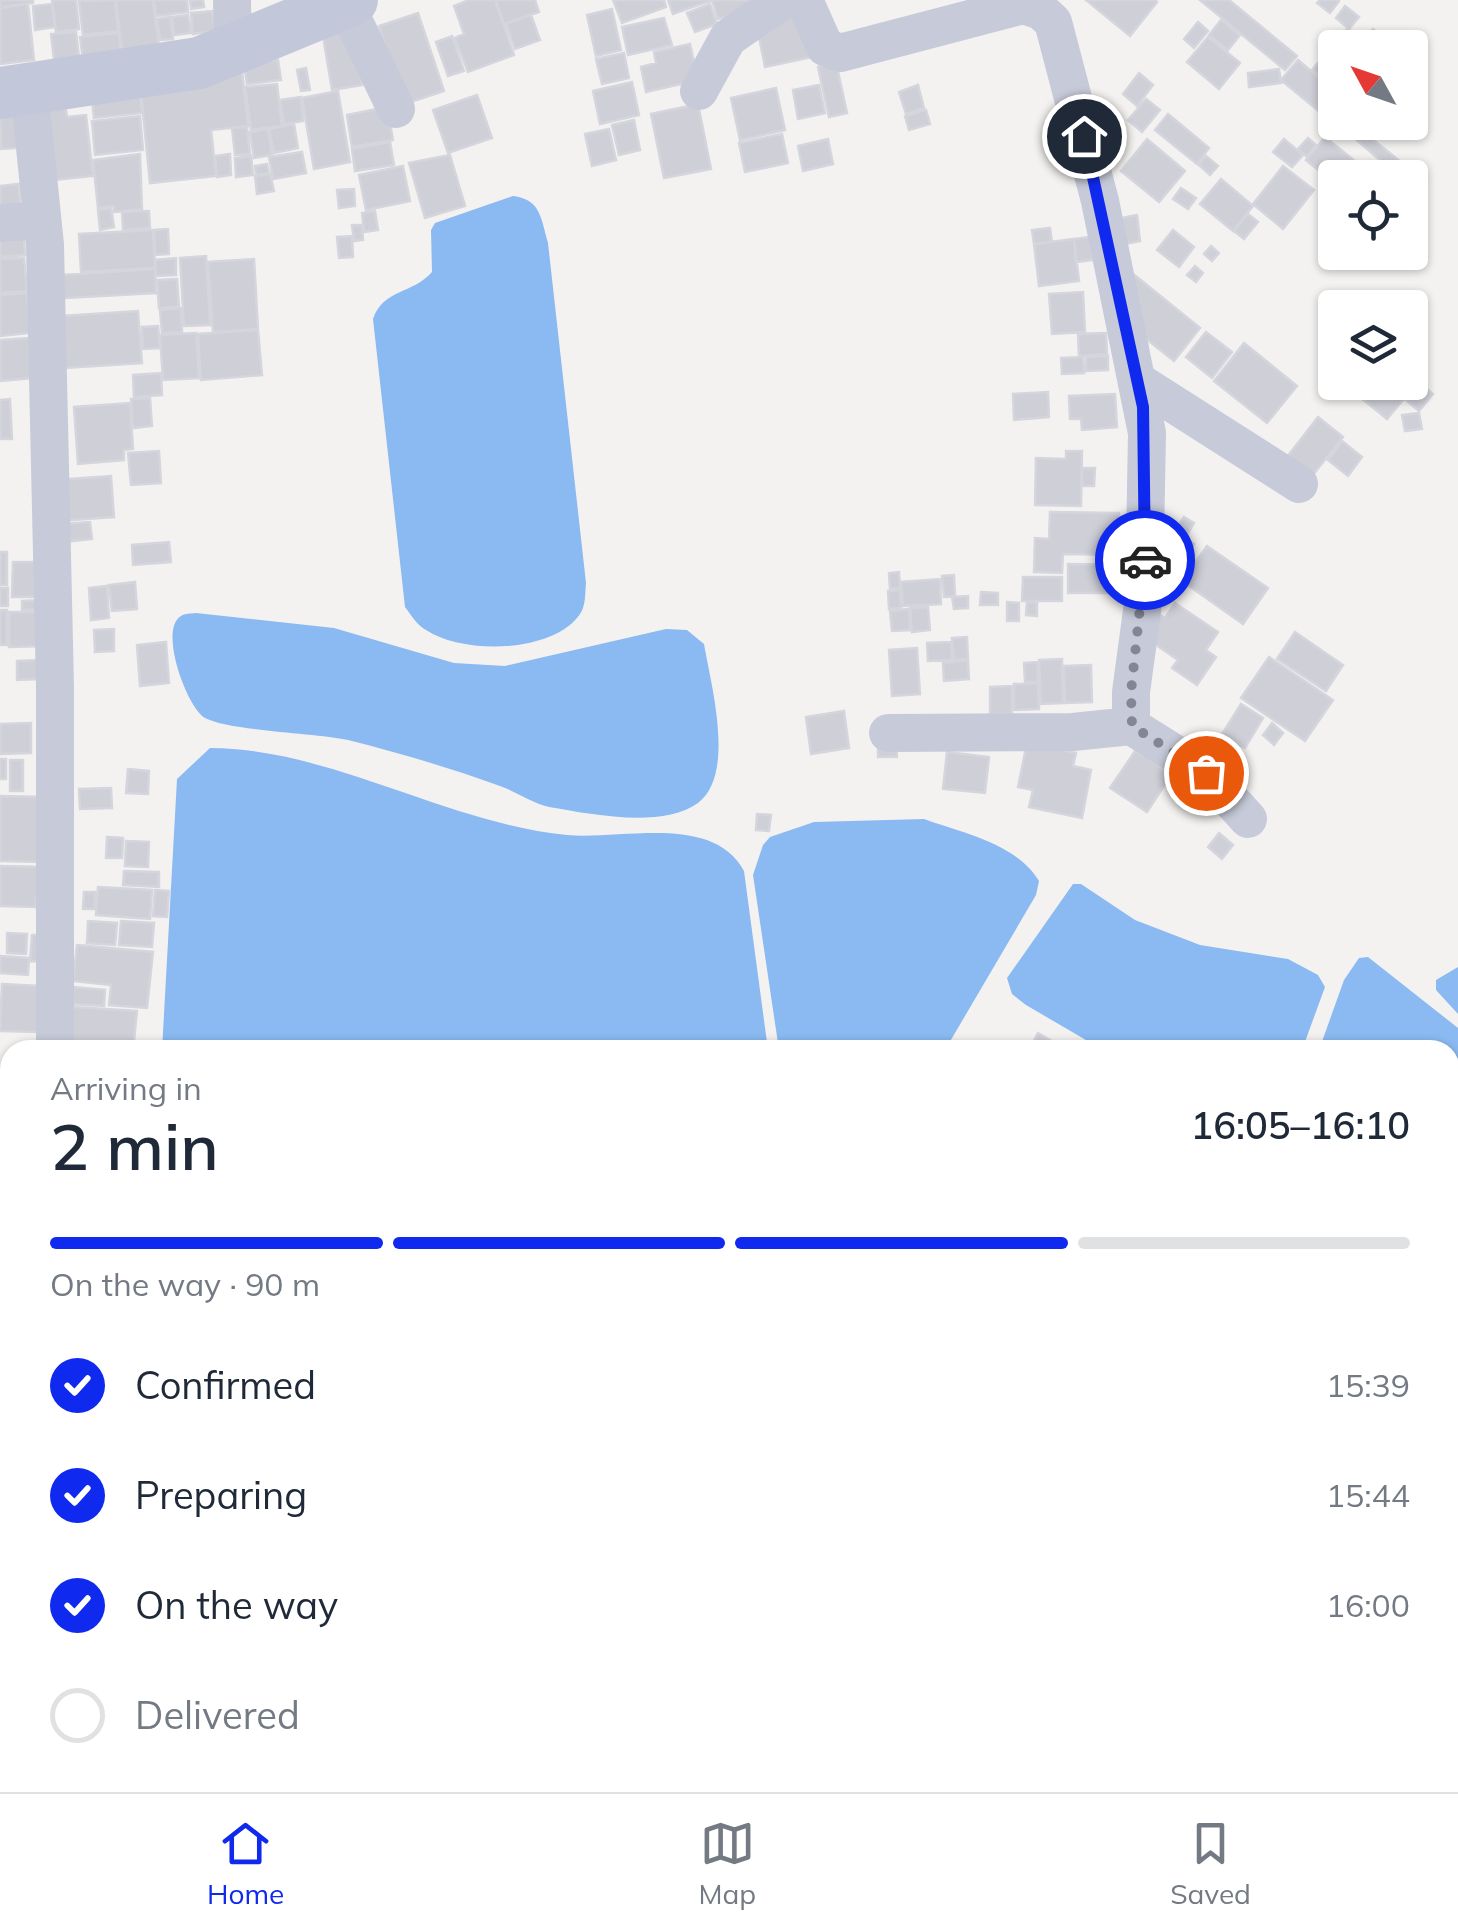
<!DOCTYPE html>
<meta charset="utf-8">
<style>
:root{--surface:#fff;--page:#f2f2f3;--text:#1f2937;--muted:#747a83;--line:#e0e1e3;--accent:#1029ef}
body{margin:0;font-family:Mulish,sans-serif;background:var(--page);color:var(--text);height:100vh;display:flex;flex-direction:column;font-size:38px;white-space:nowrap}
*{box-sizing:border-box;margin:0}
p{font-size:32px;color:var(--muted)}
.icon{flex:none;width:55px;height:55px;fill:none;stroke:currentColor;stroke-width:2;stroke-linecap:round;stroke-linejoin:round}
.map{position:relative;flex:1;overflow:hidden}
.drawer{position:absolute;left:0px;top:1040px;width:1460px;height:752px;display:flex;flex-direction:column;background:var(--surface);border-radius:30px 30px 0 0;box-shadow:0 2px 8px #0004}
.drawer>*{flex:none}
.needle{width:65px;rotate:310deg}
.fabs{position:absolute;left:1318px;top:30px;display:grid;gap:20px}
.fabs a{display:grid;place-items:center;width:110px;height:110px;border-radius:10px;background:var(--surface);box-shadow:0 2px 8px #0004;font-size:50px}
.pin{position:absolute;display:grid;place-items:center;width:85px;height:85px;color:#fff;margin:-42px;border:5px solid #fff;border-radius:50%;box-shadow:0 2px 10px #0007}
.courier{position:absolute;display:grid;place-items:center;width:100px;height:100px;margin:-50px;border:8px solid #1029ef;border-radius:50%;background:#fff;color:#222;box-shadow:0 2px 12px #0007}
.overview em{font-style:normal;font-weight:600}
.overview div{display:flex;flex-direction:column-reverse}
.overview{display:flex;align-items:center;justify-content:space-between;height:170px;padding:0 50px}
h1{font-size:65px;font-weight:600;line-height:75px}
.bar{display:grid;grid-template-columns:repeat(4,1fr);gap:15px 10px;align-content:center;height:120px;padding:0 50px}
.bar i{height:12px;border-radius:8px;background:var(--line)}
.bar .active{background:var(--accent)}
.bar p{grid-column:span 4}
ol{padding:0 50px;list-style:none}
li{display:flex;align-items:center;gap:30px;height:110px}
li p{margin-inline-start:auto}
li .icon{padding:10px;border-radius:50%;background:var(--accent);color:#fff;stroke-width:4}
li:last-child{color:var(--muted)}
li i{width:55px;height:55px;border:5px solid var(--line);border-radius:50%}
.menu{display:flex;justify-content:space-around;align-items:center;height:140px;border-top:2px solid var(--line);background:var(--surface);font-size:28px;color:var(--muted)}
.menu a{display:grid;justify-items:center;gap:5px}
.menu .active{color:var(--accent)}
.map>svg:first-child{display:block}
.water{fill:#8abaf1}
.building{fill:#cecfd7;stroke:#d5d5dd;stroke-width:2.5}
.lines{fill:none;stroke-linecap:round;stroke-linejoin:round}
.street{stroke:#c7cbd9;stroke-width:38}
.secondary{stroke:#c3c7da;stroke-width:52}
.done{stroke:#848793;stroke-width:10;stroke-dasharray:0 18}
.route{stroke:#1029ef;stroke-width:12}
</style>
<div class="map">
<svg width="1458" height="1792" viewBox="0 0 1458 1792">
<rect width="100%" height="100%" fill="#f4f2f1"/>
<path class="water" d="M513 196C541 199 541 219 548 243L586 583C585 592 586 606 580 614 554 653 463 655 426 630 417 625 411 615 405 607L373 319C383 289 413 294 432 272L431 230 435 223Z
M196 613 334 628 454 663 505 666 666 629 687 630 704 644C711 685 736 774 698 803 662 829 590 814 549 807 532 803 517 792 500 786 451 768 399 753 348 740 314 733 230 731 205 718 187 708 158 629 181 616 185 613 191 614 196 613Z
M210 748C333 749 445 823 567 835 622 840 713 813 744 871L768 1050H162L177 779Z
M924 819C962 833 1016 843 1039 881L1036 895 945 1050H779L753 875 763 845 770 837 814 822Z
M1073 884H1081L1135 920 1200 945 1288 959 1318 975 1325 987 1302 1050H1103L1026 1005 1012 994 1007 978Z
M1368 957 1458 1028V1163L1450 1158V1050H1319L1344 980 1359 958Z
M1458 967V1014L1436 990V980Z
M1450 1169 1458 1174V1304L1450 1298Z
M1450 1383 1458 1389V1745L1450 1746Z
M1386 1782 1396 1792H725V1783Z
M701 1783V1792H334L333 1783Z"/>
<path class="building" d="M0 0H33V3L0 7Z
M52 0H76L79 29 56 32Z
M115 0 118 31 83 35 79 1Z
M116 0H153L159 48 122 52Z
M154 0H187L188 12 156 16Z
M190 0H203L204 7 191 9Z
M469 0H495L514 55 468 72 455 38 464 34 454 6Z
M496 0H535L539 12 504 24Z
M613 0H664L666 7 622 23Z
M668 0H709L710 1 673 14Z
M712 0H768L769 3 718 19Z
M1086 0H1155L1157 2 1130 36Z
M1200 0H1229L1297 56 1285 70Z
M1320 0H1338L1339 1 1330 13 1317 3Z
M28 4 34 60 0 64V8Z
M52 4 55 27 35 30 33 6Z
M710 4 717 24 695 32 687 13Z
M1345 6 1359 17 1349 29 1336 18Z
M612 9 621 50 596 56 587 15Z
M212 11 215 31 193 34 191 13Z
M803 12 812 57 765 67 756 22Z
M418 13 444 91 405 104 379 26Z
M188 15 191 33 174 35 172 17Z
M531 15 540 40 515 49 506 24Z
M170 17 173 39 160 40 157 19Z
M664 18 672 45 628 55 622 27Z
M1221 20 1240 35 1228 50 1209 35Z
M1198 22 1208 31 1194 48 1184 39Z
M352 25 362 85 332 90 322 30Z
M1373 29 1390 43 1385 48H1371L1362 41Z
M1346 30 1367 48H1335V89L1312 70Z
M76 32 80 65 55 68 51 34Z
M119 33 121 54 83 59 80 37Z
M452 36 464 71 448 76 436 42Z
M1208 37 1240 63 1219 89 1187 62Z
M690 44 698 80 646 92 641 67 656 63 654 52Z
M624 53 629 78 602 84 596 59Z
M278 60 281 80 247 84 244 64Z
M1298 60 1335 91 1332 122 1281 80Z
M836 62 847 113 829 117 818 67Z
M306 68 310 90 301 91 297 70Z
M1279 69 1281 83 1249 87 1248 73Z
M242 71 248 126 211 130 216 176 150 183 140 82Z
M1139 73 1153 85 1137 106 1123 94Z
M632 82 639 115 600 124 593 91Z
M277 84 282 126 251 130 245 87Z
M819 85 825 113 798 119 793 90Z
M918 85 924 108 906 114 899 92Z
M140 88 142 113 94 118 91 92Z
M776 88 785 130 740 140 731 98Z
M338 91 350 162 314 169 302 98Z
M477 95 492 138 448 153 433 110Z
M301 97 303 121 284 124 280 100Z
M1146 99 1160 110 1142 132 1128 120Z
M27 101 30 147 1 149 0 104Z
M65 103 67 117 86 115 93 176 45 181 36 107Z
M698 104 711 169 664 178 651 114Z
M387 107 393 140 352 147 347 115Z
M926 110 930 124 909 130 905 116Z
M1168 114 1209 148 1197 164 1155 130Z
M140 116 143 150 95 155 92 121Z
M634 120 640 150 619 155 612 125Z
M1351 122 1427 183 1420 193 1410 185V178H1401L1345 130Z
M294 124 298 148 274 153 269 129Z
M247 127 250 154 235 155 232 128Z
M268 129 272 155 254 158 250 132Z
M609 129 616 160 592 166 585 134Z
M782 134 788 163 745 172 739 143Z
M1325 137 1356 162 1344 178H1335V184L1306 160Z
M1308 138 1316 145 1307 157 1298 149Z
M828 139 833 164 803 171 798 146Z
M1147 139 1185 171 1159 202 1121 171Z
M1284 139 1303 155 1292 167 1273 152Z
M390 142 394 165 355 171 352 149Z
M302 152 306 173 273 179 269 157Z
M140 154 142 209 114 212V206L98 208 93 160Z
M230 154 231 175 217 177 215 156Z
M450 155 465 206 425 218 409 163Z
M251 156 253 175 236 177 235 158Z
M1206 156 1218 166 1210 175 1199 165Z
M267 164 269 173 256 175 255 166Z
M403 166 410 201 366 210 359 175Z
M1283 166 1314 190 1283 229 1253 204Z
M270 174 274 191 257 194 255 176Z
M1221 179 1253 206 1233 231 1200 204Z
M19 184 21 214 0 216V186Z
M1181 188 1196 198 1188 209 1173 199Z
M354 189 355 206 339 208 337 190Z
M111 208 114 227 100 230 98 210Z
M149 211 150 228 123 230 122 212Z
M375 211 378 230 364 232 362 213Z
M1248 214 1258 222 1244 239 1234 231Z
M1137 215 1140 241 1125 244 1122 218Z
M352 225H362L363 240 354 241Z
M1410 226 1422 236 1410 249Z
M23 227 25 255 0 257V229Z
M1050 228 1052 242 1034 244 1032 230Z
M168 229 169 254 155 255 154 230Z
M153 230 155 268 81 272 79 234Z
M1173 230 1194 247 1179 267 1157 250Z
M352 236 353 257 339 258 337 237Z
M1090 237 1093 260 1076 262 1074 239Z
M1074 239 1079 281 1039 286 1034 244Z
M1211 246 1219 253 1212 261 1204 254Z
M206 256 210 325 184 326 180 258Z
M24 258 27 291 0 293V259Z
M176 258V275L156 276 155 260Z
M254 259 258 329 213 332 208 262Z
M1195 266 1203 273 1196 282 1187 275Z
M155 269 156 293 48 299 47 276Z
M1132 273 1200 328 1174 361 1131 327Z
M177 279 179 307 159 308 157 280Z
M1083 292 1085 332 1052 334 1049 294Z
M27 293 30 333 0 336V295Z
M181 308 182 332 162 333 160 310Z
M138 311 142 363 65 368 62 316Z
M158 326 160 348 143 349 142 327Z
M258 330 262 375 201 380 198 334Z
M1206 332 1232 352 1212 378 1186 357Z
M196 333 199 378 163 380 160 335Z
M1106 333 1107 354 1079 356 1078 334Z
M29 338 32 378 0 381V340Z
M1244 343 1297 386 1267 423 1214 381Z
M1108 356V370L1086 371V357Z
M1083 357 1084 373 1062 374 1061 358Z
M161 373 162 395 134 397 133 375Z
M1410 375 1433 394 1419 411 1388 385 1410 382Z
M1372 382H1382L1403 400 1387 419 1360 397Z
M1048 392 1049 417 1014 420 1013 394Z
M1115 394 1117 427 1082 430 1081 419H1070L1069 396Z
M150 398 152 426 133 428 131 399Z
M10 399 12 439H0V400Z
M130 403 133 449 124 450V460L78 464 74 407Z
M1419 413 1422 429 1405 431 1402 415Z
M1318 417 1343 437 1312 476 1287 457Z
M1342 441 1362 457 1348 476 1328 460Z
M159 451 161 483 131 485 128 453Z
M1066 451H1082L1081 506 1035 505 1036 458 1066 459Z
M1082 468H1095L1094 486H1082Z
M111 476 114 517 58 521 55 480Z
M1050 512 1119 513V555L1063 554 1062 573 1034 572 1035 538 1049 539Z
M1184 517 1194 523 1187 535 1176 529Z
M90 522 92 539 64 542 62 524Z
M1177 532 1194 544 1186 557 1168 545Z
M169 542 171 562 133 565 132 545Z
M1207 546 1268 588 1243 624 1182 581Z
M0 552H7V585H0Z
M13 562H35V597H12Z
M1068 564 1129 565V593H1068Z
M899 572 900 588 890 589 889 573Z
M954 575 955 596 944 597 942 576Z
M1023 577H1062V601H1022Z
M940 579 941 604 903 606 901 582Z
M135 582 137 609 112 611 109 585Z
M107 586 109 618 91 620 89 588Z
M0 588H8V606H0Z
M900 590 901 608 889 609 888 591Z
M981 592 998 593V605H980Z
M968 596V608L954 609 952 597Z
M43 600V609L22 610V601Z
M1007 602 1019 603V621H1007Z
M1027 602H1037V616L1026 615Z
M1175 603 1218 632 1206 650 1216 657 1197 685 1172 668 1178 660 1143 636 1158 614 1165 618Z
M928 607 930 630 912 632 910 608Z
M909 609 910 630 892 631 890 611Z
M0 610H7V645H0Z
M9 612H44V646L9 647Z
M114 629V651L95 652 94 630Z
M1295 632 1343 665 1326 691 1277 659Z
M967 637 968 659 954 660 952 638Z
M166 642 169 683 140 686 137 645Z
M951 642 952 660 928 661 927 643Z
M917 648 920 694 892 696 889 650Z
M1269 657 1333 700 1305 741 1241 698Z
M1062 659 1063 703 1041 704 1039 660Z
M39 660 40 679 17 680V661Z
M968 660 969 679 944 681 943 663Z
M1038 662V682H1025L1024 663Z
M1091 665 1092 702 1065 703 1064 666Z
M1038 683 1039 709 1014 710V684Z
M1012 686V714H990V687Z
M1241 704 1263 718 1245 748 1222 734Z
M844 711 849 748 811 754 806 717Z
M31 723V753L0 754V724Z
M1272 723 1283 733 1274 745 1263 735Z
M896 739 897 757H878V740Z
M1027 743 1076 753 1073 766 1091 770 1082 818 1029 807 1033 790 1018 787Z
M1149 744 1165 755 1158 766 1171 775 1147 812 1110 788 1135 751 1142 755Z
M947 752 989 757 985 793 943 789Z
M0 759H6V779H0Z
M10 760H23V791H10Z
M128 769 149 771 148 794 126 793Z
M111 788 112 808 80 809 79 789Z
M0 796 43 797 41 862 0 861Z
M757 814 771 815 769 831 756 830Z
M1219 833 1233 845 1222 859 1208 847Z
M107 837 123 838 122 858H106Z
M126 841 149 842 148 867 125 866Z
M0 866 48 867 47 898H36L35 907 0 906Z
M124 871 159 872V887L123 885Z
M98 887 152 890 150 919 96 915Z
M155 890 169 891 167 917 153 916Z
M84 892H95V909H83Z
M88 921 117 923 115 945 87 943Z
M121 921 154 923 152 947 119 945Z
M7 933 27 934 26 954 7 953Z
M32 935H50L48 962 30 961Z
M77 945 153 952 147 1008 109 1005 111 985 73 981Z
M0 956 29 958 28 975 0 973Z
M2 984 40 986 37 1032 0 1031Z
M72 987 105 990 104 1006 71 1004Z
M73 1007 137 1011 133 1050H70Z
M1038 1033 1067 1050H1029Z
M0 1123H10V1153H0Z
M10 1156V1187H0V1157Z
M0 1189H4L5 1222H0Z
M9 1223V1247L0 1248V1224Z
M10 1223V1251L0 1252V1224Z
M0 1300H3L5 1337H0Z
M10 1346V1372L3 1373 2 1347Z
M0 1373H10V1387L0 1388Z
M10 1388V1414H0V1389Z"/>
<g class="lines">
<path class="street" d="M232 0 233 51
M804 0 825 47 840 53 1023 5 1041 11 1053 22 1100 201 1147 433 1144 596 1131 692V726L1073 732 888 733
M345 3 396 109
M29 89 45 245 55 687V1050
M699 91 728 38 783 0
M0 223 42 220
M1139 382 1299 484
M1131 726 1206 773 1248 819"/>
<path class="secondary" d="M0 93 199 63 352 0"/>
</g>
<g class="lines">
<path class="done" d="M1145 560 1131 692 1132 726 1206 773"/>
<path class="route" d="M1084 136 1143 407 1145 560"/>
</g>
</svg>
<div class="fabs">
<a><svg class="needle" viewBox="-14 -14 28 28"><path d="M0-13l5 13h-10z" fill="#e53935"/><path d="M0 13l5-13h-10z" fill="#747a83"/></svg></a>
<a><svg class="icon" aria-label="locate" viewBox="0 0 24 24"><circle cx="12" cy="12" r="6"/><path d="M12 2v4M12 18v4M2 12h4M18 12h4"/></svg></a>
<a><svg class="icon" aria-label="layers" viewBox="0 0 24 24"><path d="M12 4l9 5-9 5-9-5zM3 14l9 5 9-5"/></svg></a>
</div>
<div class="pin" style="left:1206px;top:773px;background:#ea580c"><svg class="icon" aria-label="bag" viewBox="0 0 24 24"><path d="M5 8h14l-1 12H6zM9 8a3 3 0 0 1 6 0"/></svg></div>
<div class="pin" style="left:1084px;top:136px;background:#1f2937"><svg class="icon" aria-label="home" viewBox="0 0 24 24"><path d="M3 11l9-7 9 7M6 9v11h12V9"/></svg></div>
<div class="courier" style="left:1145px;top:560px"><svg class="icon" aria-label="car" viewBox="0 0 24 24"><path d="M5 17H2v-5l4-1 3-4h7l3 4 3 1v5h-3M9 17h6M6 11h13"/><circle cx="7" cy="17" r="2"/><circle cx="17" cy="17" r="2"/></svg></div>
<section class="drawer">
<div class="overview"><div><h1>2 min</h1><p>Arriving in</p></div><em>16:05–16:10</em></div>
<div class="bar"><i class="active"></i><i class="active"></i><i class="active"></i><i></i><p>On the way · 90 m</p></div>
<ol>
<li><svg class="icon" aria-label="check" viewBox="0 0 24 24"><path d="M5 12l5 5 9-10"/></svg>Confirmed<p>15:39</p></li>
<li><svg class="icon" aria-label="check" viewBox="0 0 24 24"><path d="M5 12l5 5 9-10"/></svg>Preparing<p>15:44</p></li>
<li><svg class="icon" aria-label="check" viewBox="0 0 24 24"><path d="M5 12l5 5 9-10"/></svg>On the way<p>16:00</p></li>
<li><i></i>Delivered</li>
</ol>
</section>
</div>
<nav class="menu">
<a class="active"><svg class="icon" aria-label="home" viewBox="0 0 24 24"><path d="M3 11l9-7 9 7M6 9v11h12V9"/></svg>Home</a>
<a><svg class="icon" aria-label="map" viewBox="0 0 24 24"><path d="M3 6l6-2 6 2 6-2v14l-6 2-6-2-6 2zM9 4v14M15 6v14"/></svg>Map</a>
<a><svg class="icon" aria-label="saved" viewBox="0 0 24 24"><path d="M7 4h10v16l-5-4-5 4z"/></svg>Saved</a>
</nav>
